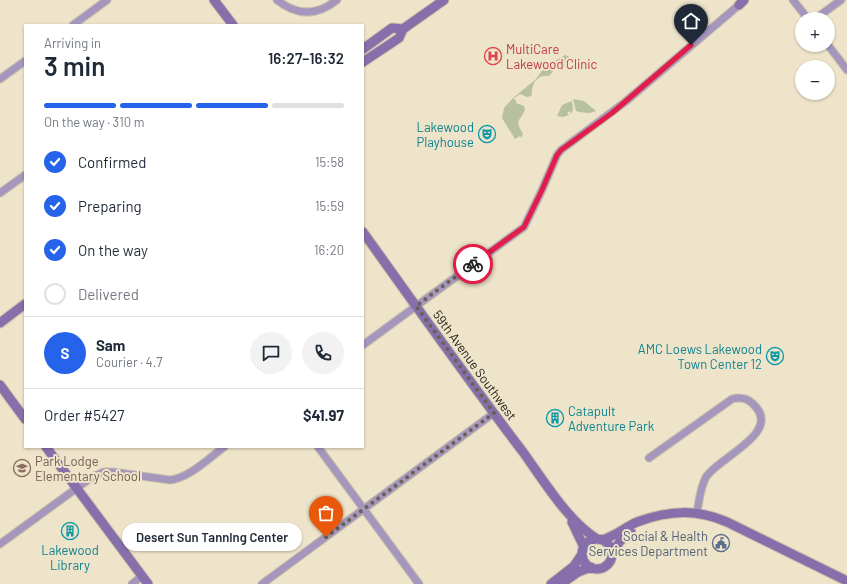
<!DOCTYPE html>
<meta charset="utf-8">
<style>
:root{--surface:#fff;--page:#f2f2f3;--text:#1f2937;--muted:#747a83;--line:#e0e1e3;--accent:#2563eb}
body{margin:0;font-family:Barlow,sans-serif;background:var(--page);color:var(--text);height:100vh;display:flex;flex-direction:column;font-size:15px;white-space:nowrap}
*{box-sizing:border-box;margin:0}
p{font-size:13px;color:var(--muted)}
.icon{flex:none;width:22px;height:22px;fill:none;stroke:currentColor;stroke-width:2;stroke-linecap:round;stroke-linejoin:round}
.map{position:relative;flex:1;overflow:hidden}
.panel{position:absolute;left:24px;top:24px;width:340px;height:424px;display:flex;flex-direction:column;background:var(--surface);border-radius:0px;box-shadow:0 1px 3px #0004}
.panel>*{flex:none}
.controls{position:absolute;left:795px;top:12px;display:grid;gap:8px}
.controls a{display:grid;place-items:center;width:40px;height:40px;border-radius:50%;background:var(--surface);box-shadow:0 1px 3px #0004;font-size:20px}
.pin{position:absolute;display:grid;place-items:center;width:34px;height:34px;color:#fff;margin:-41px -17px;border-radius:50% 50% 50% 0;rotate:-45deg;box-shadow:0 0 4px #0007}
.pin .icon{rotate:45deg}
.courier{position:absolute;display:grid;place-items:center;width:40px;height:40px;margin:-20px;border:3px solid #e11d48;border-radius:50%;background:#fff;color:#222;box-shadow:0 1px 5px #0007}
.bubble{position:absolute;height:28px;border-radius:14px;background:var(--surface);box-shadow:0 1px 3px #0004;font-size:13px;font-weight:600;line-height:28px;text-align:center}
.head em{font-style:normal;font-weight:600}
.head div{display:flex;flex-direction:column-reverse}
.head{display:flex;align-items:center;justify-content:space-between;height:68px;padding:0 20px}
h1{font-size:26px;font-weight:600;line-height:30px}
.bar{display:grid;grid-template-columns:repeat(4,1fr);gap:6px 4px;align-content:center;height:48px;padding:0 20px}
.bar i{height:5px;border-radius:3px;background:var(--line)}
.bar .active{background:var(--accent)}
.bar p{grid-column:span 4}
.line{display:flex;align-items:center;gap:10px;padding:0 20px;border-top:1px solid var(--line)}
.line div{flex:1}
.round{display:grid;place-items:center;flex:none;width:42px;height:42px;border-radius:21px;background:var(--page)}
ol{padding:0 20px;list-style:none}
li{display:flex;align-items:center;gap:12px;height:44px}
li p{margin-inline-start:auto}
li .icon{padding:4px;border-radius:50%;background:var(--accent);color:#fff;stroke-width:4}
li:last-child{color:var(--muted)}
li i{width:22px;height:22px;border:2px solid var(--line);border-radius:50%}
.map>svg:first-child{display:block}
.green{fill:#b7c09f}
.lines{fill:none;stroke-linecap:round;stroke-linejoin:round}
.street-casing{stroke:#c9c0a9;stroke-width:9}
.secondary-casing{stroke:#c9c0a9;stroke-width:11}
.street{stroke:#a596be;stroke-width:7}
.secondary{stroke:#866faa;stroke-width:9}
.done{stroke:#676252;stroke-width:4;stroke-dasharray:0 7.2}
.route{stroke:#e11d48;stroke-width:5}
.labels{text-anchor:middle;stroke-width:4;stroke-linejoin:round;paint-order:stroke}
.health-label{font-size:13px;fill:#be3a42;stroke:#eee4ca;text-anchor:start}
.culture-label{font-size:13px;fill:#0d838f;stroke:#eee4ca;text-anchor:end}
.street-label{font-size:13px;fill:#1f1c12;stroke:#eee4ca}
.education-label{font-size:13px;fill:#785e54;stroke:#eee4ca;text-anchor:start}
.service-label{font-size:13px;fill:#4e5e75;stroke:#eee4ca;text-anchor:end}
</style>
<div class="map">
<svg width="847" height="584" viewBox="0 0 847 584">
<rect width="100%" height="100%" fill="#eee4ca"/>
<path class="green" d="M565 55 570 57 567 66 555 69 549 76C542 75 535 78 533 86 531 89 533 92 531 96L527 97 520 94 513 99 516 100V103L524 106 525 109C520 123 514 118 523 134L521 138 520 136 515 139 502 118 504 108 513 98 535 80 545 67Z
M573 99 584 101 596 111C590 114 583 113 576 111Z
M572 101 573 110 571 114 570 111 567 113 569 115 563 117 557 116 562 105Z"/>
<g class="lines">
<g class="street-casing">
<path id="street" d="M277 0C297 16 317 16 337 0
M793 0 808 19
M815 19 841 0
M73 25 107 0
M828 45 847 70
M0 79 25 61
M0 193 25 175
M363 345 524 227 542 190 557 155 561 150 625 102 739 5
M318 447 419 584
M649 458 732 399C739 397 747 398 752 403 785 432 720 456 706 477 700 488 699 501 697 513
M0 544 92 477 104 472H113L170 480C189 478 209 458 224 447
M132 584 142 576
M262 584 494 413"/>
</g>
<g class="secondary-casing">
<path id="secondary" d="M214 0 233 25
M739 5 744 0
M363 49 392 28 403 29
M363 62 399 38 403 29 444 0
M363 232C416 306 468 380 523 452 543 480 568 521 597 539
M0 323 25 304
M0 385 25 419
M46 447 148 584
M572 522 584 547
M582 554a15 15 0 1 1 30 0a15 15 0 1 1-30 0Z
M602 540C616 536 625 527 637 522 670 510 696 509 727 522L847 581
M612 554 620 541 631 532
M551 584 574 566 582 554
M561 584 578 572 591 567"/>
</g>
<use href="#street" class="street"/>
<use href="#secondary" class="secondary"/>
</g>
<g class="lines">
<path class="done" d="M326 537 494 413 416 306 473 264"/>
<path class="route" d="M473 264 524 227 542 190 557 155 561 150 612 113 691 45"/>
</g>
<defs>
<g id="hospital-ring" transform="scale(0.9)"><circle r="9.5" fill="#eee4ca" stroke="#e0444e" stroke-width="1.5"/><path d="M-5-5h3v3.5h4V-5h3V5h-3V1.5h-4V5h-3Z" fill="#e0444e"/></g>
<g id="theatre-ring" transform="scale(0.9)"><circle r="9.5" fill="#eee4ca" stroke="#0f9aa8" stroke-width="1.5"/><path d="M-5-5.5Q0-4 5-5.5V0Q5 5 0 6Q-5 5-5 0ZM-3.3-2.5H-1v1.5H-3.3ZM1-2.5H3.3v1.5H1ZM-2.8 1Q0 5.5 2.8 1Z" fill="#0f9aa8"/></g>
<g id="building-ring" transform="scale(0.9)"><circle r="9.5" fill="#eee4ca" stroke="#0f9aa8" stroke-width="1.5"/><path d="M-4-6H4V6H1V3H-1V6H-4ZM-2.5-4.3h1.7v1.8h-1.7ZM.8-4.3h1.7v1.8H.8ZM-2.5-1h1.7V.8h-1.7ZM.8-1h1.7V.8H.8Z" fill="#0f9aa8"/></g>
<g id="school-ring" transform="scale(0.9)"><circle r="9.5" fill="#eee4ca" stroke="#8d6e63" stroke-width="1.5"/><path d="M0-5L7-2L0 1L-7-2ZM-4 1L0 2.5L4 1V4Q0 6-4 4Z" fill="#8d6e63"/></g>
<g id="civic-ring" transform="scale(0.9)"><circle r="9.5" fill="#eee4ca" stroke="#5c6f8a" stroke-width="1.5"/><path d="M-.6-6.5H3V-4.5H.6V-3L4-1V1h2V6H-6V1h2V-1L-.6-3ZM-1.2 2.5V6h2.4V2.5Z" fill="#5c6f8a"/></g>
</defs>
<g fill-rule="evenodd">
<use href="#hospital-ring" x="493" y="56"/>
<use href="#theatre-ring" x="487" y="134"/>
<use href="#theatre-ring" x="775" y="356"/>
<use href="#building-ring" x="555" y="418"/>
<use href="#school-ring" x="22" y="468"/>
<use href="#building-ring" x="70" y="531"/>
<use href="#civic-ring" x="721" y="543"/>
</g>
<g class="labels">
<g class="health-label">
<text x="506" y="54">MultiCare<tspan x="506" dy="15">Lakewood Clinic</tspan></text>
</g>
<g class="culture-label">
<text x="474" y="132">Lakewood<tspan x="474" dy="15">Playhouse</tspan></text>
<text x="762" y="354">AMC Loews Lakewood<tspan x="762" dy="15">Town Center 12</tspan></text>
<text x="568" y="416" text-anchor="start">Catapult<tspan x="568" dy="15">Adventure Park</tspan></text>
<text x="70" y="555" text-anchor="middle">Lakewood<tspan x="70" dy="15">Library</tspan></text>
</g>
<g class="street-label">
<text transform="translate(475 365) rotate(54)" y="5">59th Avenue Southwest</text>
</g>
<g class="education-label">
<text x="35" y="466">Park Lodge<tspan x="35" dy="15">Elementary School</tspan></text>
</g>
<g class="service-label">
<text x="708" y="541">Social &amp; Health<tspan x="708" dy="15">Services Department</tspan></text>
</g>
</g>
</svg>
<div class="controls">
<a>+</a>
<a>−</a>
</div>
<div class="pin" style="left:326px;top:537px;background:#ea580c"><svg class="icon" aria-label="bag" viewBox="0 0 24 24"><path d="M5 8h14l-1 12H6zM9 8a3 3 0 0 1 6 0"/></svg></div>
<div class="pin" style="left:691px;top:45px;background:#1f2937"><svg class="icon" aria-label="home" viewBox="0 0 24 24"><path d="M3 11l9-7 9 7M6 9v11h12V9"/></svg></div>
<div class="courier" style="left:473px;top:264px"><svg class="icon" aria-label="bike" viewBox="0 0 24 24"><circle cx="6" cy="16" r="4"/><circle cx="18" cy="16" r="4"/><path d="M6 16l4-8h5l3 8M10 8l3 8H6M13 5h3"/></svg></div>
<div class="bubble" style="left:122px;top:523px;width:180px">Desert Sun Tanning Center</div>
<section class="panel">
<div class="head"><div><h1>3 min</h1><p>Arriving in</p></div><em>16:27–16:32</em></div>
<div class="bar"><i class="active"></i><i class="active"></i><i class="active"></i><i></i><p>On the way · 310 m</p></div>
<ol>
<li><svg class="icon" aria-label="check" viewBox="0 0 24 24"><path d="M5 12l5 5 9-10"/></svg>Confirmed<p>15:58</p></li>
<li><svg class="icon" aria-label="check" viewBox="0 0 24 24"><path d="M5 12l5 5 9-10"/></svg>Preparing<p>15:59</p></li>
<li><svg class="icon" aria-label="check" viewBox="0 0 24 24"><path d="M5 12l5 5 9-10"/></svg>On the way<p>16:20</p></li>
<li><i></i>Delivered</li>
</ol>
<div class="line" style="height:72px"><b class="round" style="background:var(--accent);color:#fff">S</b><div><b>Sam</b><p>Courier · 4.7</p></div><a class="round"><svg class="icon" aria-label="chat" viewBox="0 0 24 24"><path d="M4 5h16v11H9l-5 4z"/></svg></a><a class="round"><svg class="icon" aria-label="phone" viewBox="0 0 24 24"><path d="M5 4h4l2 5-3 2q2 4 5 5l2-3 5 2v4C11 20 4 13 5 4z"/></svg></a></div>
<div class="line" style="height:52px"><div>Order #5427</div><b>$41.97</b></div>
</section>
</div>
